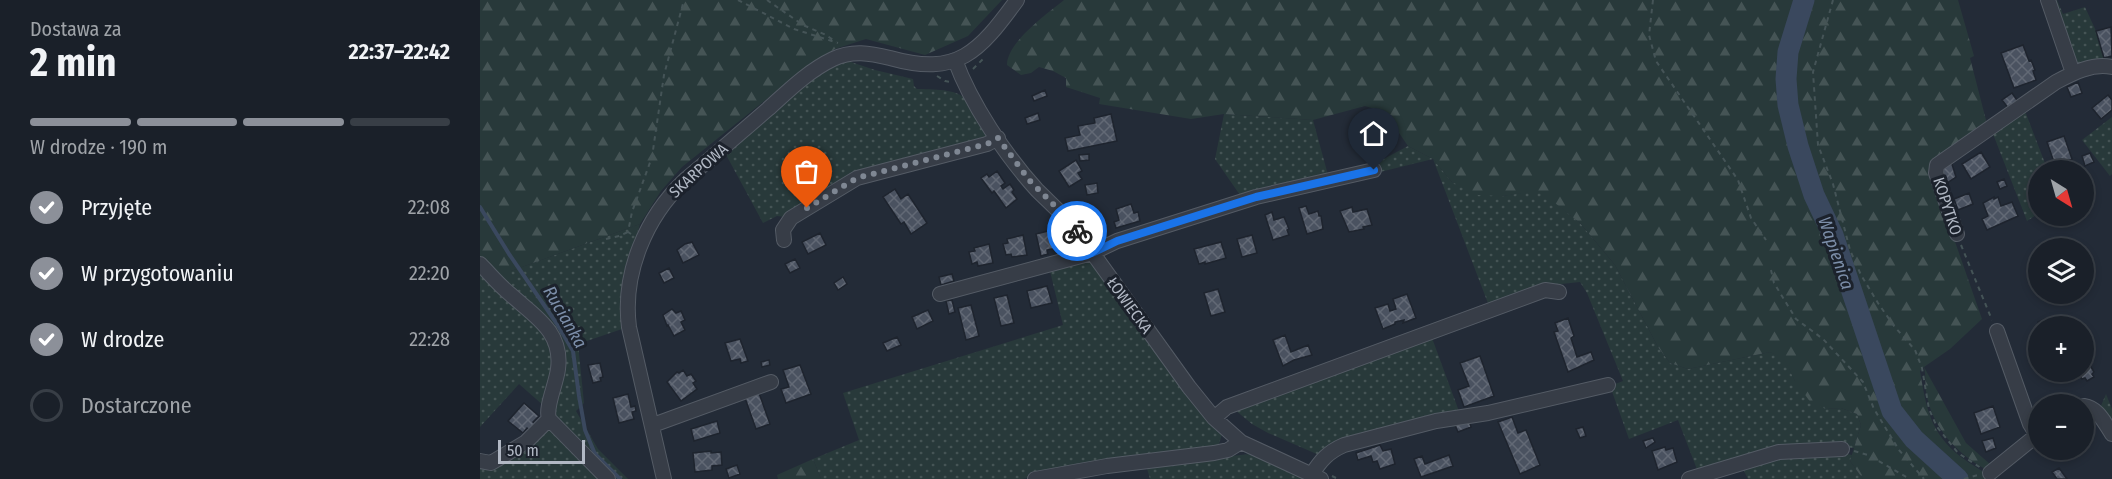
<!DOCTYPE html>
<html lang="pl">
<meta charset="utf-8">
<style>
:root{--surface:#1a2029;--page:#232831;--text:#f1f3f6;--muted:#9fa3a8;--line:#383e46;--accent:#8c9099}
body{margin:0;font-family:"Fira Sans Condensed",sans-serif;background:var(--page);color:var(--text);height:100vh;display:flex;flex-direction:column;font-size:22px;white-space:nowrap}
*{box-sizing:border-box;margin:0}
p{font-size:20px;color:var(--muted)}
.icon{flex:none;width:33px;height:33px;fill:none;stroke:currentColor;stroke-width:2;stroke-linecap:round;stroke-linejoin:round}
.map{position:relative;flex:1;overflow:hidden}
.drawer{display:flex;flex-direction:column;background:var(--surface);width:480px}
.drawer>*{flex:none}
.needle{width:39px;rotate:143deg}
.tools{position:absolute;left:1548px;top:160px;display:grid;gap:12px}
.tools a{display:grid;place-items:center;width:66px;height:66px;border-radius:50%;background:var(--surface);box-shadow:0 3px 9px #0003,0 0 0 2px var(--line);font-size:30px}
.scale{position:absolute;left:18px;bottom:15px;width:87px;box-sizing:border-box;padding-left:6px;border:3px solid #b1b8c4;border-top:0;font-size:16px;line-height:21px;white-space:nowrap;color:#b1b8c4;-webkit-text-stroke:4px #1c222c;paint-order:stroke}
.pin{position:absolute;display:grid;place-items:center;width:51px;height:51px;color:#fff;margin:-62px -26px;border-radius:50% 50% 50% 0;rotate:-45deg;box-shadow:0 0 6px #0007}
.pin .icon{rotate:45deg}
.courier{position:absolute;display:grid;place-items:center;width:60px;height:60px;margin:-30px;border:4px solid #1a73e8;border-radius:50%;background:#fff;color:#222;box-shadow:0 2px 8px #0007}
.overview em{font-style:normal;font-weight:700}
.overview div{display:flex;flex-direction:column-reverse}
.overview{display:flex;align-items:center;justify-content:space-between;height:102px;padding:0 30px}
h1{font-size:39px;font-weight:700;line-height:45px}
.bar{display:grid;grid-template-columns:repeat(4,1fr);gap:9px 6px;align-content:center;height:72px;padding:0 30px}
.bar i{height:8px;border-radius:4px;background:var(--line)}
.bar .active{background:var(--accent)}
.bar p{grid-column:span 4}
ol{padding:0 30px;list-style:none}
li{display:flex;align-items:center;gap:18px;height:66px}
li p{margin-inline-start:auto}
li .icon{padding:6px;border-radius:50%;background:var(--accent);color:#fff;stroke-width:4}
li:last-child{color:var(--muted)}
li i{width:33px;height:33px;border:3px solid var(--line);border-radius:50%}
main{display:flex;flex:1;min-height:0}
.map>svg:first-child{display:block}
.grass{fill:url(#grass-dots)}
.forest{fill:url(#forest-firs)}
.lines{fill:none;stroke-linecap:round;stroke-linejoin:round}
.stream{stroke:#3a485e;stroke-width:4}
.river{stroke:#3a485e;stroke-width:21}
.building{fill:url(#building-cross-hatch);stroke:#1e242e;stroke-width:1.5}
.minor-casing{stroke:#545b65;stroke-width:16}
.path{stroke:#455457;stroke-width:2;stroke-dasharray:4.5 4.5;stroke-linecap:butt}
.minor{stroke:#373d47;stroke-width:14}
.done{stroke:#7f8793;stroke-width:6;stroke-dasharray:0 10.8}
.route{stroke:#1a73e8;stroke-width:8}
.labels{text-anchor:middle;stroke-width:6;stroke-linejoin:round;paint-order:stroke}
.street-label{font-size:16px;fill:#b1b8c4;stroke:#1c222c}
.water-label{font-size:18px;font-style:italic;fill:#7c8ea9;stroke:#1c222c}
</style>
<main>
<section class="drawer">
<div class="overview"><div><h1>2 min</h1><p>Dostawa za</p></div><em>22:37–22:42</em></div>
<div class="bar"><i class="active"></i><i class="active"></i><i class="active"></i><i></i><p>W drodze · 190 m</p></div>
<ol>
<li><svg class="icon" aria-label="check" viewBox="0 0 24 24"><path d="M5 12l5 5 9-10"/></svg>Przyjęte<p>22:08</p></li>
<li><svg class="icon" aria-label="check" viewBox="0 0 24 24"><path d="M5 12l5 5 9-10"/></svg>W przygotowaniu<p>22:20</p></li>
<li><svg class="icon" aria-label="check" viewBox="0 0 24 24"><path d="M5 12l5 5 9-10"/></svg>W drodze<p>22:28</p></li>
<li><i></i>Dostarczone</li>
</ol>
</section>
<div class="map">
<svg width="1632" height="479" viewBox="0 0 1632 479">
<defs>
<pattern id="grass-dots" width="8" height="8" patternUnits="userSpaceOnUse" patternTransform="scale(1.5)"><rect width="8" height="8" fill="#28393a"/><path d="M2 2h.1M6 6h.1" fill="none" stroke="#455455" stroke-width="1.8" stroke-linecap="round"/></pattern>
<pattern id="forest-firs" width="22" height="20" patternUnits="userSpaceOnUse" patternTransform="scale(1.5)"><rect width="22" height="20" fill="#28393a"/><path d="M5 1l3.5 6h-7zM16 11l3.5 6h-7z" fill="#455455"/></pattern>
<pattern id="building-cross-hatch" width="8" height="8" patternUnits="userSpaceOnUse" patternTransform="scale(1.5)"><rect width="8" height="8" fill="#4a5260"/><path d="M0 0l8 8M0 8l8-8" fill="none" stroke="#626975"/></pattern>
</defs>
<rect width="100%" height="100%" fill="#232b37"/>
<path class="grass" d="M1571 0H1577L1583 14 1605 7 1616 31 1624 58 1632 61 1600 65 1596 63Z
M365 60 395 70 433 79 434 86 437 89C489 90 483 93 509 135L504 140 375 174 305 217 297 216 283 223 244 151 343 70Z
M1545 111 1568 171H1558V214L1547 221 1513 134Z
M744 114 833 120 848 175 762 198 735 159Z
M1632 117V174L1630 176 1602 140Z
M928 146 953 159 972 182 1022 196 1060 190 1100 223 1135 265 1178 347 1190 363 1208 369 1290 352 1304 358 1315 381 1346 409 1361 408 1377 414 1381 425 1374 448 1361 447 1218 472 1198 420 1149 439 1130 386 1143 381 1107 293 1100 282 1062 286 1009 306 953 159 900 172 898 162Z
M160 224 145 279V328L98 344 104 403 96 411 118 449 148 479H133L64 406 39 384 0 427V269L31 291V271Z
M611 258 742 434 739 444 733 449 590 469 542 479H341L333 459 379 440 363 393 583 325 570 271Z
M952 338 980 414 839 455 788 433 772 424 755 410Z
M1626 394 1632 409V429L1620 408Z
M68 427 123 479H0V464Z
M1359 452 1372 455 1370 461 1383 479H1268L1262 467 1301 456Z
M770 454 828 479H670L666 465Z"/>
<path class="forest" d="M0 0H522L488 36 445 55 386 39 355 49 318 74 202 167 181 191 160 224 31 271V291L0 258Z
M584 0H1318L1304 51 1301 77 1303 107 1312 147 1327 197 1347 238 1393 372 1403 406 1410 420 1429 443 1468 479H1383L1370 461 1381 425 1377 414 1361 408 1346 409 1331 403 1315 381 1304 359 1290 352 1208 369 1190 363 1178 347 1135 265 1100 223 1060 191 1022 196 998 195 972 182 953 159 928 146 915 127 901 111 885 106 833 120 744 114 711 119 619 104 620 98 586 87V78L573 71 559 67 551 73 541 75 527 65C527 42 567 14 584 0Z
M1334 0H1478L1494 56 1490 58 1507 124 1451 173 1502 319 1470 349 1444 367 1486 443 1511 465 1505 469C1476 453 1451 426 1446 391 1445 383 1446 376 1444 367L1440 371C1446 407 1450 433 1481 457 1491 465 1503 470 1512 479 1505 479 1495 479 1489 479 1477 476 1431 429 1423 417 1411 400 1409 376 1401 357 1388 320 1376 282 1363 245 1344 188 1311 127 1315 65 1316 44 1327 20 1334 0Z
M333 459 341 479H298L297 475Z"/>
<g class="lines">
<path class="stream" d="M0 207 29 254 77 324 93 351 99 396 105 430 115 454 140 479"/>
<path class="river" d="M1324 0 1308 52 1306 79 1308 105 1318 146 1334 195 1353 235 1412 411 1434 439 1478 479"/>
</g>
<path class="building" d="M1631 27 1632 56 1624 58 1616 31Z
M1543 45 1549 61 1551 60 1555 70 1553 71 1556 80 1534 88 1521 53Z
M1598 82 1602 93 1591 97 1587 87Z
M565 90 567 96 554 101 552 96Z
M1532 93 1539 103 1529 109 1522 100Z
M1628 95 1632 100V110L1621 119 1612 108Z
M558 113 560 120 547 124 545 118Z
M631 114 637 141 588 151 585 138 600 135 598 126 615 123 614 118Z
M1584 136 1592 159 1575 165 1567 142Z
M1501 152 1510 167 1491 179 1482 164Z
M1610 153 1614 162 1605 166 1602 156Z
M609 154V160L600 161 599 155Z
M596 160 602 171 598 173 602 179 589 187 579 171Z
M1471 161 1476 177 1467 183 1461 167Z
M517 171 525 183 521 186 523 189 530 184 534 190 532 192 537 199 526 208 514 191 512 193 501 178 507 174 509 177Z
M1524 179 1527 186 1520 189 1517 182Z
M617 183 618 193 607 195 605 185Z
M415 189 421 199 428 194 447 223 431 234 424 222 421 224 403 197Z
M1489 193 1493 204 1478 210 1474 199Z
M1514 197V199L1518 197 1521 206 1532 202 1538 216 1507 230 1502 219 1508 216 1503 203Z
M651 204 654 213 658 212 660 221 636 228 634 222 639 220 636 209Z
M826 206 829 214 838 211 839 216H841L843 229 827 234 819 208Z
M872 207 873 212 887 209 892 225 883 227 884 229 869 232 860 211Z
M792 212 794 220 804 217 809 229 807 230 809 235 793 240 785 215Z
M572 230 574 235H576L577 248 567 250 568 254 561 256 556 234Z
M340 233 346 245 328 254 322 242Z
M543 235 547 255 532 257 531 254 526 255 523 244 528 243 527 239Z
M772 235 777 253 762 257 757 239Z
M212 242 219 255 203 263 197 250 205 244Z
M741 242 746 258 725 264V262L719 264 714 249Z
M509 244 513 263 498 266 497 262 492 264 489 252 495 251 494 248Z
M315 259 320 268 310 273 305 264Z
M189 268 194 278 184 283 179 273Z
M472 274 474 281 461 285 459 277Z
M363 277 367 284 358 290 354 283Z
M567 286 572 303 551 308 547 291Z
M738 289 745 312 731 316 724 293Z
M927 294 936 318 923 323 924 320 915 322V324L903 329 895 308 908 304 910 311 916 309 913 299Z
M527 295 534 323 521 326 514 298Z
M472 300 475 312 469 314 466 301Z
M491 305 499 336 486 340 478 308Z
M192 309 196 313 201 311 205 320 201 322 205 330 194 336 188 325 187 326 183 315Z
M448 310 453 321 437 329 432 317Z
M1088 318 1094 336 1091 338 1097 357 1111 352 1114 360 1088 372 1074 332 1078 331 1075 323Z
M1565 319 1567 327H1560L1558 322Z
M805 335 811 352 828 345 832 355 814 360 803 366 793 340Z
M417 337 421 345 407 351 403 343Z
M260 339 268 361 261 363 260 359 251 361 245 343Z
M1558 343V353L1555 355 1551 346Z
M1000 356 1014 396 984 407 978 390 989 386 980 363Z
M289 360 290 365 282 367 281 362Z
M1607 360 1614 372 1612 374 1614 377 1607 381 1605 378 1602 379 1597 372H1604V362Z
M120 363 123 377 120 378 121 381 113 383 108 365Z
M320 365 331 394 306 403 301 389 309 387 303 370Z
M203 370 207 376 211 374 216 381 213 383 217 389 201 401 187 382 197 372 199 373Z
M279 393 290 424 276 429 265 398Z
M148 394 151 407 155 406 156 411 152 412 154 419 139 423 133 398Z
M44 403 59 416 53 422 57 426 52 432 47 428 43 433 28 421Z
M1513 406 1520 427 1501 434 1494 413Z
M1032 417 1038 433 1046 430 1060 465 1040 474 1018 422Z
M989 420 991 427 978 432 975 425Z
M237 421 240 433 214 441 211 429Z
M1103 427 1106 436 1100 438 1096 429Z
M1173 438 1175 442 1166 448 1163 441Z
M1513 438 1516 448 1506 452 1502 441Z
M900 445 903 451 911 449 915 464 900 469 897 461 893 462 891 456 878 460 876 453Z
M1185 447 1186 450 1193 448 1197 462 1178 470 1172 451Z
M231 451V453L241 452 242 465 232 466V470L215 472 213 453Z
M969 455 973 466 941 477 934 459 942 456 945 464Z
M257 465 260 474 249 478 246 469Z
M1579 468 1587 479H1577L1572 472Z"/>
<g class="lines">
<g class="minor-casing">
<path id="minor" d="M1568 0 1593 73
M475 60C491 104 526 156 557 190 570 203 584 215 596 230L709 387 734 418 761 442 841 479
M1477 234 1456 173 1457 165 1576 82C1593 73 1612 63 1632 67
M304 240 303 230 311 218 377 178 507 144 518 138
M0 264C10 274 19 285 30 294 54 316 83 331 78 369 76 385 65 407 69 419L128 479
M460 294 612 253 637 241 776 197 894 170
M1517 331 1550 424 1557 435 1558 434
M1604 406C1618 408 1624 422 1632 434
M734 418 747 407 1065 290 1079 292
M173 425 291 382
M0 461 11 463 46 442 69 419
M1510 473 1557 435
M832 474C841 460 848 452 864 445L956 421 1008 413 1128 385
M184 479 149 327C142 273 166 217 205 180 233 157 260 133 288 109 308 91 328 71 353 59 372 50 390 53 410 58 478 77 499 52 537 0
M555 479 627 466 734 453 748 450 761 442
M1209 479 1299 452 1362 449"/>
</g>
<path class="path" d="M258 0 314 29 358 43
M287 0 323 25 346 35 356 42
M1173 0 1169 35 1176 61 1258 180 1271 218 1286 240
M1353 0 1333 72 1338 145 1353 184 1370 250 1381 275 1398 303 1414 326 1435 350 1442 368 1449 409 1457 427 1478 453 1501 468
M493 69 504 58
M457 76 465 81 471 82
M151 234 148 232 152 212 172 157 184 75 204 0
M126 239 139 236 148 232
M1481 245 1512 320
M1291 270 1294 283 1316 319 1343 339 1383 382 1394 409 1419 450 1444 479
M1374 451 1388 455 1430 479
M852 476 858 479
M1484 479 1498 475"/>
<use href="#minor" class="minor"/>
</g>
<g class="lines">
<path class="done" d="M327 208 377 178 507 144 518 138 550 181 586 217 597 231"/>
<path class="route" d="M597 231 612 253 637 241 776 197 894 170"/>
</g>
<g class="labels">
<g class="street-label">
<text transform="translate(218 170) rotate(-42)" y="6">SKARPOWA</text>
<text transform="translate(1468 206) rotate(72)" y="6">KOPYTKO</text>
<text transform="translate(650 305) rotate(54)" y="6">ŁOWIECKA</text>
</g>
<g class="water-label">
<text transform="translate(1356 253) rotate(71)" y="6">Wapienica</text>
<text transform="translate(85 317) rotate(60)" y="6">Rucianka</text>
</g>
</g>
</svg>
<div class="tools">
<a><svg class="needle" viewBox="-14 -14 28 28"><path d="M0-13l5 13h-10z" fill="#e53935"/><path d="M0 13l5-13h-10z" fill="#9fa3a8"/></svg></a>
<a><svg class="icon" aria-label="layers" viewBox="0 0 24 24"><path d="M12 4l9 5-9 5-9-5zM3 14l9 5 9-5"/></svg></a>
<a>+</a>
<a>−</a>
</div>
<div class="scale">50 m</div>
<div class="pin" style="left:327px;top:208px;background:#ea580c"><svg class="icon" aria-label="bag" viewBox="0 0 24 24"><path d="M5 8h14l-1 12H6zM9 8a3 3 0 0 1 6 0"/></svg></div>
<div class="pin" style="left:894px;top:170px;background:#1f2937"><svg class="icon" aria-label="home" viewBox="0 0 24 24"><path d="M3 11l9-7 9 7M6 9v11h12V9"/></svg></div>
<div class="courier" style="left:597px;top:231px"><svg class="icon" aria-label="bike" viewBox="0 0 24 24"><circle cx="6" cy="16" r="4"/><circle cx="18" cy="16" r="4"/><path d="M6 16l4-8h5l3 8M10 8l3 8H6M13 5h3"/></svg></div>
</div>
</main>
